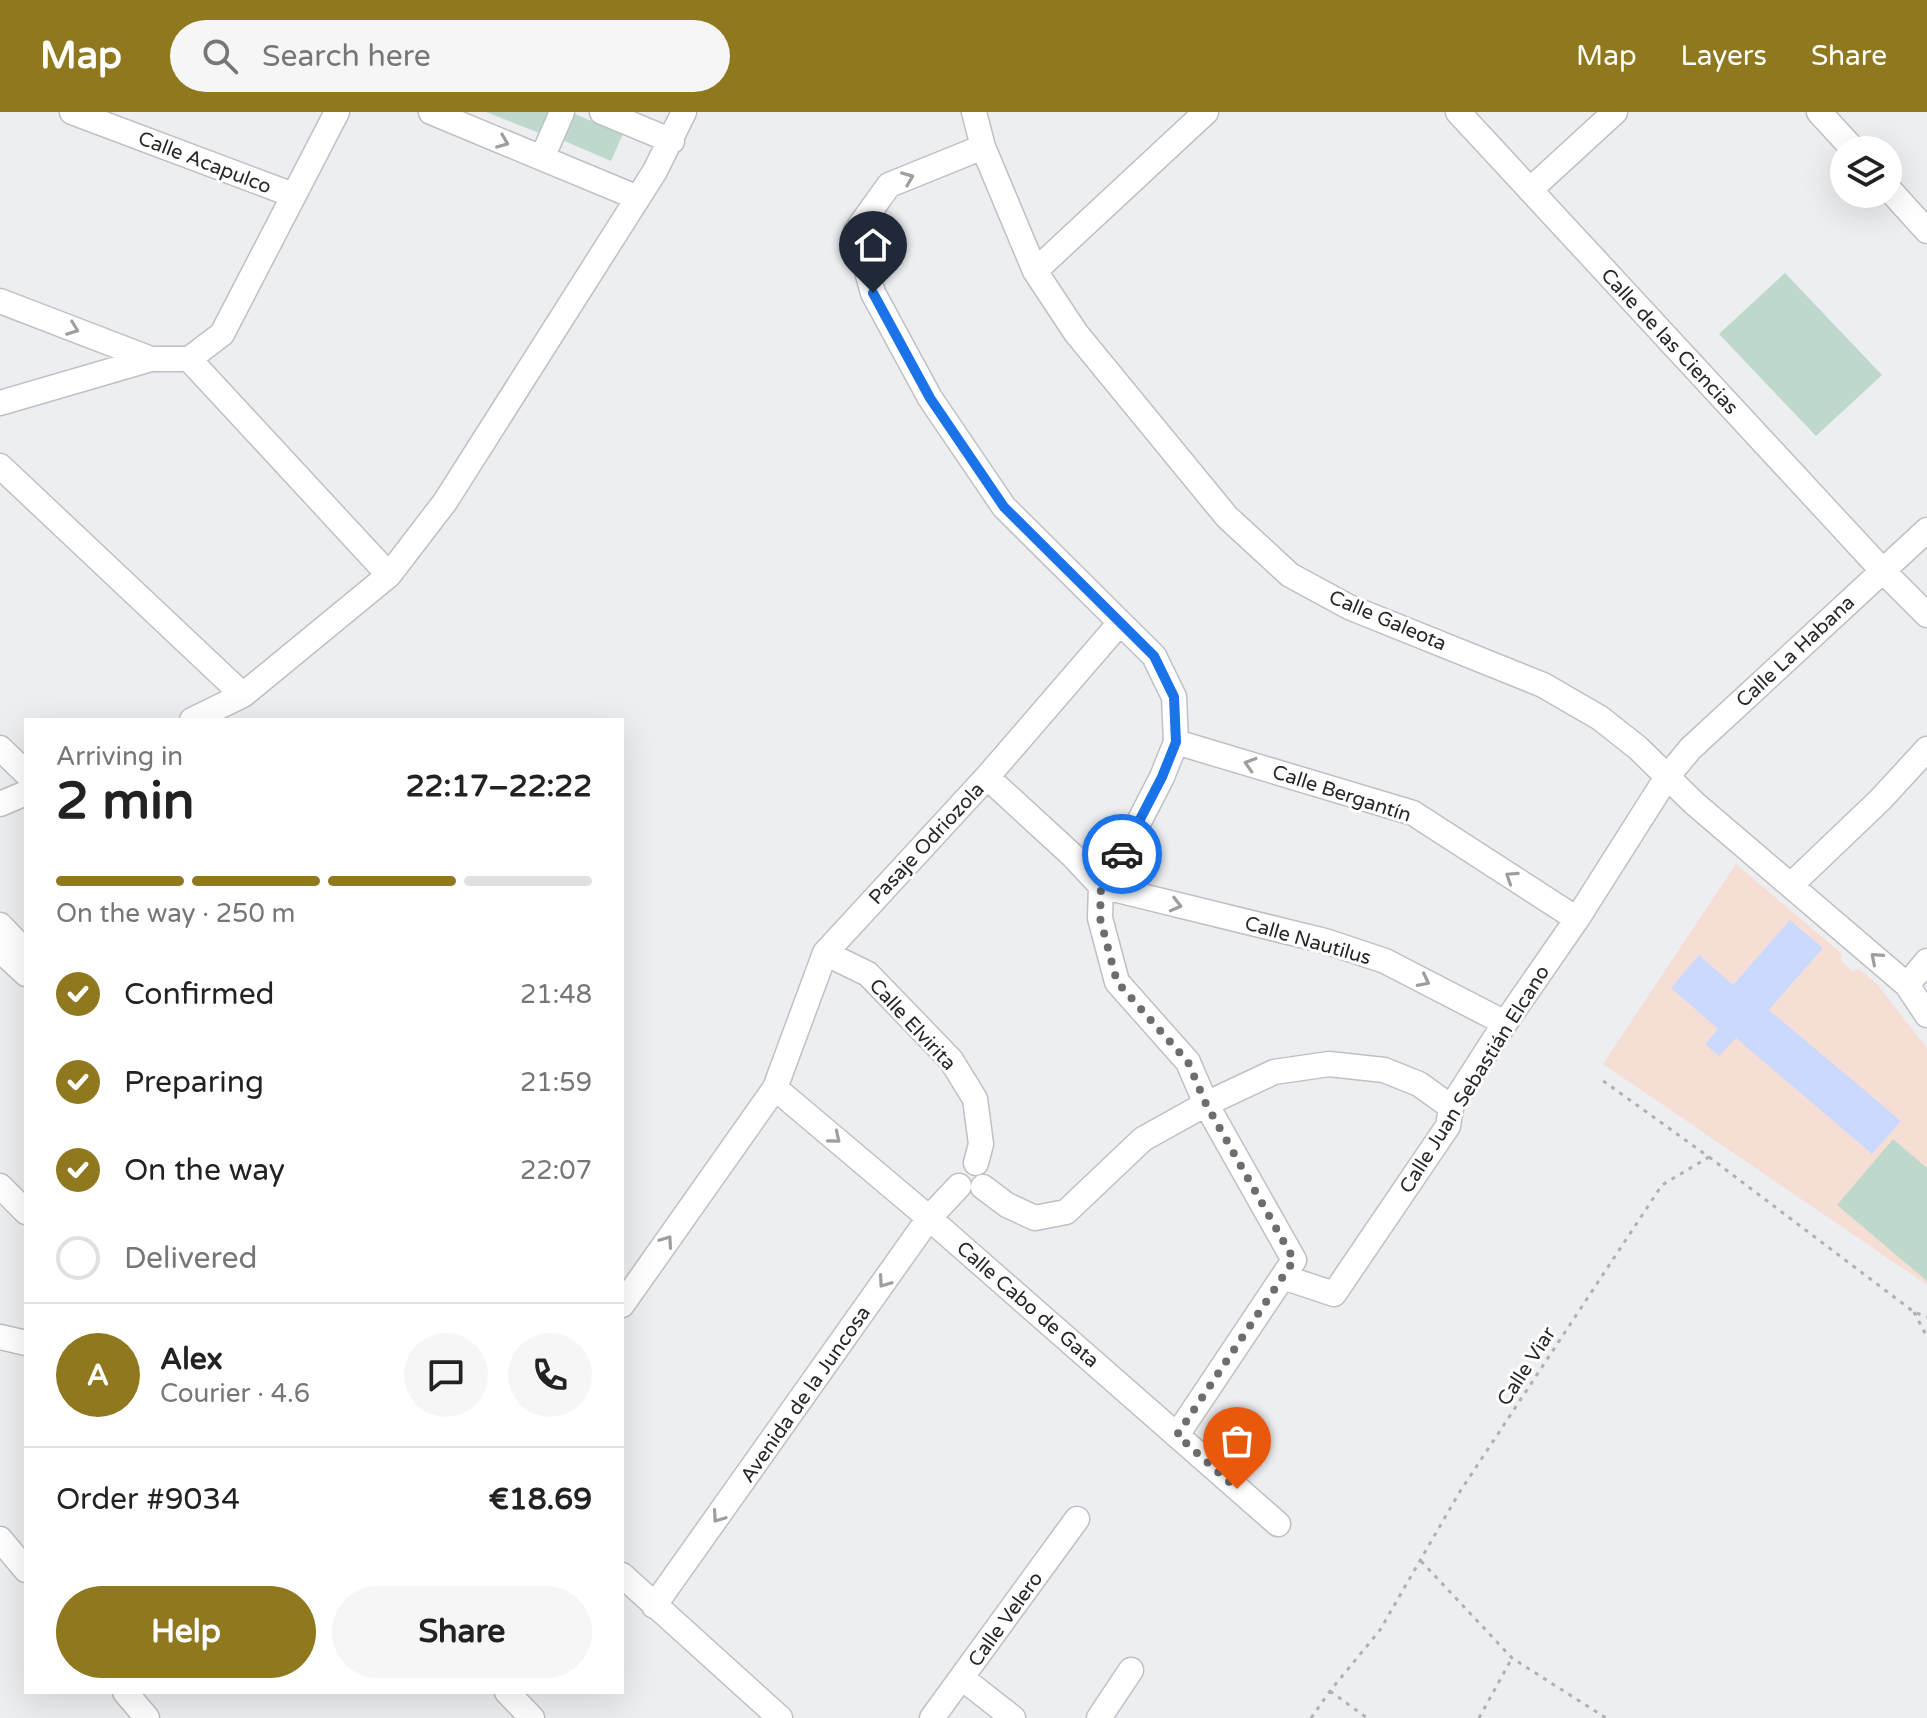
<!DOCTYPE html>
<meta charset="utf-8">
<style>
:root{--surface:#fff;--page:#f6f6f6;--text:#222;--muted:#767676;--line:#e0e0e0;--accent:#90781e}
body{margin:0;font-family:"Varela Round",sans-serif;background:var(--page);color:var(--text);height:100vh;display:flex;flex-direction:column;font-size:30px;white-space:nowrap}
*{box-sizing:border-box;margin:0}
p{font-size:26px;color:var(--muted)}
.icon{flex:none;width:44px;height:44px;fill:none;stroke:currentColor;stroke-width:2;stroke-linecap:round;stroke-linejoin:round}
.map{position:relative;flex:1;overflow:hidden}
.panel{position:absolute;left:24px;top:606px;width:600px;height:976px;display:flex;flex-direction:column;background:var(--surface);border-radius:0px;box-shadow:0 8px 32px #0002}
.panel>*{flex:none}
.controls{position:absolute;left:1830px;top:24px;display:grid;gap:16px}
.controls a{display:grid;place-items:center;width:72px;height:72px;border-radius:50%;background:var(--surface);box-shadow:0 8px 32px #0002;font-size:40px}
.pin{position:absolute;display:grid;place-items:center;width:68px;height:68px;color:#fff;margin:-82px -34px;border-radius:50% 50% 50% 0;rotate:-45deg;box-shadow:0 0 8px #0007}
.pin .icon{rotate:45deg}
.courier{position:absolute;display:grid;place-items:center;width:80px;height:80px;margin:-40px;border:6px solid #1a73e8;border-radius:50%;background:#fff;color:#222;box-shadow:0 2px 10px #0007}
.headline em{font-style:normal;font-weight:700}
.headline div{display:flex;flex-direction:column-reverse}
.headline{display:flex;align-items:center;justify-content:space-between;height:136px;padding:0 32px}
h1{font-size:52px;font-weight:700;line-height:60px}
.bar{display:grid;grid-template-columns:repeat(4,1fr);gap:12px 8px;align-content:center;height:96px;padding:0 32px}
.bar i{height:10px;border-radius:6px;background:var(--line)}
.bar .active{background:var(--accent)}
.bar p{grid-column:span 4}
.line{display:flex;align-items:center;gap:20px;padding:0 32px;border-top:2px solid var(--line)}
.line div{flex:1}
.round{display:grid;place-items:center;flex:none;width:84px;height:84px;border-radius:42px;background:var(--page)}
ol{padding:0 32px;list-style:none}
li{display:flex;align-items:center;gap:24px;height:88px}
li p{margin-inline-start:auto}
li .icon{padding:8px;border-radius:50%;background:var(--accent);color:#fff;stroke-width:4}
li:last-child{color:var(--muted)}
li i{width:44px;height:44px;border:4px solid var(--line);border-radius:50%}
.cta{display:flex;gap:16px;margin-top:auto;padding:16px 32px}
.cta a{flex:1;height:92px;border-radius:48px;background:var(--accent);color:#fff;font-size:32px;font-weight:700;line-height:92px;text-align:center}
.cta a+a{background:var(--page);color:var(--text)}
header{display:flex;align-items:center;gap:48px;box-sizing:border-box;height:112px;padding:0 40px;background:var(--accent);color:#fff}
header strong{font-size:38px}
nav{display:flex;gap:44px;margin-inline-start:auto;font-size:28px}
.search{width:560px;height:72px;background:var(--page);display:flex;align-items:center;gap:20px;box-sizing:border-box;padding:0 28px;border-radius:44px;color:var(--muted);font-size:30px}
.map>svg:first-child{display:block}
.education{fill:#f7ded5}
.green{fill:#bed9cb}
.building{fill:#cbd9ff}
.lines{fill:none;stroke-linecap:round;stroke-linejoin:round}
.minor-casing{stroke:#bfc0c3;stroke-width:27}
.path{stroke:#afb1b3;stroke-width:3;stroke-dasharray:4 6;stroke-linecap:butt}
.minor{stroke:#fff;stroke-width:24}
.oneway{stroke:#9d9e9e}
.done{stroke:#6b6d6e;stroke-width:8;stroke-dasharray:0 14.4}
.route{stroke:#1a73e8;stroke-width:10}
.labels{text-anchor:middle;stroke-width:6;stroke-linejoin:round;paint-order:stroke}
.street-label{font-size:20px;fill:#262728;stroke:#fff}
</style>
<header>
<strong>Map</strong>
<div class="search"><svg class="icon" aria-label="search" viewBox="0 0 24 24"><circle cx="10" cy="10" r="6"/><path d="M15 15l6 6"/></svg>Search here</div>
<nav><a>Map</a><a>Layers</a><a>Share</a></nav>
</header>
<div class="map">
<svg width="1927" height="1606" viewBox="0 0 1927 1606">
<rect width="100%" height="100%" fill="#eceef1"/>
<path class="education" d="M1736 752 1842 842 1841 848 1852 859 1859 857 1876 871 1927 936V1173L1603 952Z"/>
<path class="green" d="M486 0H557L547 24Z
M570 0 623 22 611 49 553 24Z
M1785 161 1882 263 1816 324 1719 222Z
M1893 1027 1927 1056V1169L1837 1093Z"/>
<path class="building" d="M1790 808 1823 836 1769 898 1901 1009 1872 1042 1736 926 1719 944 1705 932 1718 917 1671 876 1699 843 1733 873Z"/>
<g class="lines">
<g class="minor-casing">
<path id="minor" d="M72 0 293 83
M431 0 638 86
M602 0 672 29
M974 0 983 35 1035 159 1076 221 1227 405 1290 463 1349 495 1543 573 1600 606 1638 636 1694 691 1907 873 1927 903
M1458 0 1882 458 1927 503
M1819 0 1854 38
M983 35 889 73 856 119 873 181 930 286 1004 395 1154 544 1174 585 1176 630 1162 665 1123 741 1101 774
M542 46 562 0
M1888 76 1927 119
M1530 78 1615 0
M1035 159 1206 0
M0 189 151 247
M189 247 389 463
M0 291 151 247H189L222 222 337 0
M0 354 243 583
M192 608 243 583 389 463 445 390 655 59 684 0
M1176 630 1413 701 1577 807
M0 636 26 661
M987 665 1073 744 1101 774 1100 806 1117 870 1188 950 1206 992 1294 1148 1177 1323
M0 692 26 681
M1791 773 1880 688 1927 637
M1101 774 1325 829 1385 849 1505 911
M0 813 26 840
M0 838 26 862
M825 841 868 862 951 948 975 987 981 1032 976 1051
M1907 873 1927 849
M775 976 929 1106 1278 1412
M0 1074 26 1100
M983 1075 1007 1093 1035 1106 1066 1100 1143 1027 1206 992 1274 960 1329 952 1384 958 1419 972 1451 995
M1283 1165 1334 1182 1448 1014 1451 995 1505 911 1577 807 1667 665 1690 637 1927 418
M622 1193 775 976 825 841 987 665 1119 512
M0 1225 26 1231
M0 1427 26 1458
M622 1463 780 1606
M654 1494 929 1106 959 1074
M962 1566 1013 1606
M125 1580 147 1606
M507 1580 532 1606
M932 1606 1077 1407
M1099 1606 1131 1558"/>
</g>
<path class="path" d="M1709 1045 1914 1200 1927 1205
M1914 1200 1927 1225
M1421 1449 1512 1546 1606 1606
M1330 1579 1367 1606
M1311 1606 1330 1579 1380 1518 1459 1381 1662 1073 1709 1045 1602 968
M1479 1606 1512 1546"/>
<use href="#minor" class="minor"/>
</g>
<defs><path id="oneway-chevron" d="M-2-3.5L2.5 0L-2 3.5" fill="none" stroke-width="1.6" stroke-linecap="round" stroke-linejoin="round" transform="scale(2)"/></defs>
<g class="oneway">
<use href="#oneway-chevron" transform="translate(503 30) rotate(22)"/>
<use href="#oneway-chevron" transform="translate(908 66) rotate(-22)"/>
<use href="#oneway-chevron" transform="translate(73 217) rotate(21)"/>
<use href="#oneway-chevron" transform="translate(1250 652) rotate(-163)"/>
<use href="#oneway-chevron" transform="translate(1511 765) rotate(-147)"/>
<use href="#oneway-chevron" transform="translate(1176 793) rotate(14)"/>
<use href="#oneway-chevron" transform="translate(1876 846) rotate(-139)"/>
<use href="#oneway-chevron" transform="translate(1424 869) rotate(27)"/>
<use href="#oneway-chevron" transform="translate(835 1026) rotate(40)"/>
<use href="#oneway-chevron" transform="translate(667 1129) rotate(-55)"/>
<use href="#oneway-chevron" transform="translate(884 1170) rotate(125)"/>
<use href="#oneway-chevron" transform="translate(718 1405) rotate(125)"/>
</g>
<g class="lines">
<path class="done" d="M1122 742 1101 774 1100 806 1117 870 1188 950 1206 992 1294 1148 1177 1323 1237 1377"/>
<path class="route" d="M873 181 930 286 1004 395 1154 544 1174 585 1176 630 1162 665 1122 742"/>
</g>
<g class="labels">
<g class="street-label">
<text transform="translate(205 50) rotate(21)" y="7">Calle Acapulco</text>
<text transform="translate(1670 229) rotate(47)" y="7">Calle de las Ciencias</text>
<text transform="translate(1388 508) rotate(23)" y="7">Calle Galeota</text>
<text transform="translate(1795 539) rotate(-43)" y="7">Calle La Habana</text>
<text transform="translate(1342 681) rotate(18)" y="7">Calle Bergantín</text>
<text transform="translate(926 731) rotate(-47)" y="7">Pasaje Odriozola</text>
<text transform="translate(1308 828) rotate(16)" y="7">Calle Nautilus</text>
<text transform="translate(913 912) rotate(47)" y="7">Calle Elvirita</text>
<text transform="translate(1474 967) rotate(-58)" y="7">Calle Juan Sebastián Elcano</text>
<text transform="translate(1028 1192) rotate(41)" y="7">Calle Cabo de Gata</text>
<text transform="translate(1526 1254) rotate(-57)" y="7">Calle Viar</text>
<text transform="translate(805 1282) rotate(-55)" y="7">Avenida de la Juncosa</text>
<text transform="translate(1005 1507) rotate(-54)" y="7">Calle Velero</text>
</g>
</g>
</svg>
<div class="controls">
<a><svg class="icon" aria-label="layers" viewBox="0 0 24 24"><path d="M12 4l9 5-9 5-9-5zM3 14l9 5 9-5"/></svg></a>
</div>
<div class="pin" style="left:1237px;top:1377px;background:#ea580c"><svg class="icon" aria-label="bag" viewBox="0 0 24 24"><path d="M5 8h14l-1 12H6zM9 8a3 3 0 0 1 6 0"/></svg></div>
<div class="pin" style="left:873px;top:181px;background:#1f2937"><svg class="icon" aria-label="home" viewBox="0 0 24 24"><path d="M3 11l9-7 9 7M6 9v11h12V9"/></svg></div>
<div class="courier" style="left:1122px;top:742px"><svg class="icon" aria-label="car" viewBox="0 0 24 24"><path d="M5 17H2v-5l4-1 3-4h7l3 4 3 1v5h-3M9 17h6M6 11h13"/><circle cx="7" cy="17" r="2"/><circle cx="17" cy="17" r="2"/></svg></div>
<section class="panel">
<div class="headline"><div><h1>2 min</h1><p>Arriving in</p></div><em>22:17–22:22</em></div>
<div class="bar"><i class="active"></i><i class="active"></i><i class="active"></i><i></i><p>On the way · 250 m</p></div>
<ol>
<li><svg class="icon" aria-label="check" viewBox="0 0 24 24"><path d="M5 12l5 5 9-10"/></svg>Confirmed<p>21:48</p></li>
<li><svg class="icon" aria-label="check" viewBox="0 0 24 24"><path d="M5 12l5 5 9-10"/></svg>Preparing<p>21:59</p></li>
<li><svg class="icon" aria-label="check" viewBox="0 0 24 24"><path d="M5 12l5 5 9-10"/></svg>On the way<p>22:07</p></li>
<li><i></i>Delivered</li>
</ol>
<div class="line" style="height:144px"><b class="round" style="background:var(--accent);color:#fff">A</b><div><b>Alex</b><p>Courier · 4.6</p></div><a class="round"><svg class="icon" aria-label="chat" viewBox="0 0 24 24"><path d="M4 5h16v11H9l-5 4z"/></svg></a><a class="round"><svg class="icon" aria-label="phone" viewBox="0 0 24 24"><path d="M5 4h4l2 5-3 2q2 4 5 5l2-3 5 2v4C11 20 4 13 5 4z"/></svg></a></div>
<div class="line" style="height:104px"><div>Order #9034</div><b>€18.69</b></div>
<div class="cta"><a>Help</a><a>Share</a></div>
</section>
</div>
